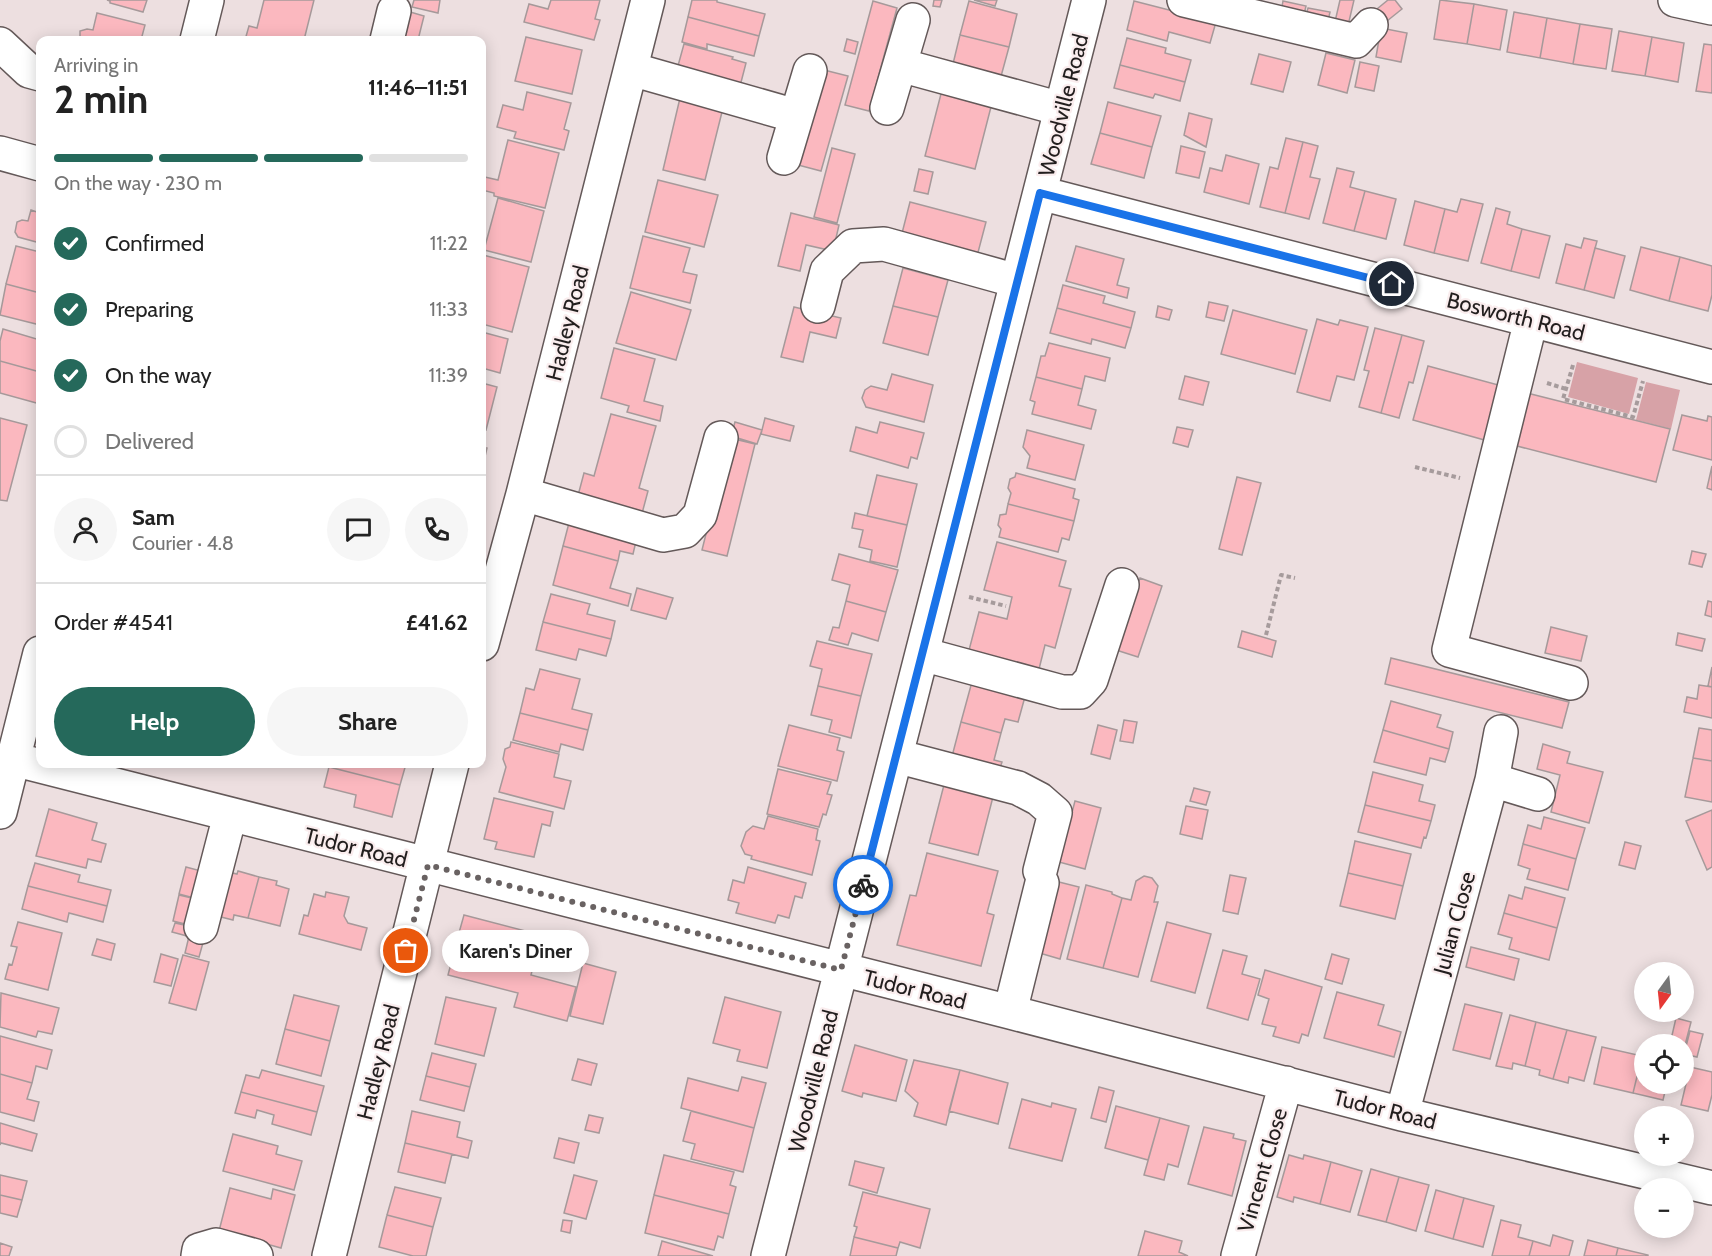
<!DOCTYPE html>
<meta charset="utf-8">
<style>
:root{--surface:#fff;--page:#f6f6f6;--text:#222;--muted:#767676;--line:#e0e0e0;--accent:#25695b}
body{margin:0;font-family:Cabin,sans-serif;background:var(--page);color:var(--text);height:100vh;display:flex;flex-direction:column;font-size:22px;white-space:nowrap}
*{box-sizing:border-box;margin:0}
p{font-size:20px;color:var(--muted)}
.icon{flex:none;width:33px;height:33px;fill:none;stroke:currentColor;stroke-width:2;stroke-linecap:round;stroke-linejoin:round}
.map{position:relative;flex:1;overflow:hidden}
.details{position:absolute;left:36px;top:36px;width:450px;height:732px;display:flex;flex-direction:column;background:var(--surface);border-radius:12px;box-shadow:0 3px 15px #0003}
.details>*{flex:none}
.needle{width:39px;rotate:195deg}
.controls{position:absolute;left:1634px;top:962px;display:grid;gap:12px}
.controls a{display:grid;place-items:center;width:60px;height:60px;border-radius:50%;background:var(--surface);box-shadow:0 3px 15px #0003;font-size:30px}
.pin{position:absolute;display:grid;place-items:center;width:51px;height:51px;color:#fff;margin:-26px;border:3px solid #fff;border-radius:50%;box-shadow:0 2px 6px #0007}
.courier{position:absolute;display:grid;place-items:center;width:60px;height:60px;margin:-30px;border:4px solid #1a73e8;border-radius:50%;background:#fff;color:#222;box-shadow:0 2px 8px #0007}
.bubble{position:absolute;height:42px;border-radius:21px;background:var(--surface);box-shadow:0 3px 15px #0003;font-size:20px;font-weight:700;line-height:42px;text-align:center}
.headline em{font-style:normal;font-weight:700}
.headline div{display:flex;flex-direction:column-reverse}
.headline{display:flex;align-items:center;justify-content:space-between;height:102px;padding:0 18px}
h1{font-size:39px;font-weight:700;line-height:45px}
.bar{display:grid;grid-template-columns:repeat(4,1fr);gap:9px 6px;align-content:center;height:72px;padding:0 18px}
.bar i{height:8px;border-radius:4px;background:var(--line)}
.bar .on{background:var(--accent)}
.bar p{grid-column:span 4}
.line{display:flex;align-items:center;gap:15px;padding:0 18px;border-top:2px solid var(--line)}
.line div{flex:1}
.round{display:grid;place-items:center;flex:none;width:63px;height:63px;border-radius:32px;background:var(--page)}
ol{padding:0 18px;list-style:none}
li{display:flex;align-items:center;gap:18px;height:66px}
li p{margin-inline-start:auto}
li .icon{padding:6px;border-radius:50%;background:var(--accent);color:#fff;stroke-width:4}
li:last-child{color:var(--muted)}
li i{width:33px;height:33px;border:3px solid var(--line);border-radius:50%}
.action{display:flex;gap:12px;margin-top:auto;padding:12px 18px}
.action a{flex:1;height:69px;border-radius:36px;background:var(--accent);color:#fff;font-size:24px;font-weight:700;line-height:69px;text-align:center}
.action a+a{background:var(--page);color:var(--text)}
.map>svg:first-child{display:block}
.green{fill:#d7a2a7}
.building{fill:#fbb8bf;stroke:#a6999a;stroke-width:1.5}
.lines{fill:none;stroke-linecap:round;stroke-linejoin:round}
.minor-casing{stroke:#645959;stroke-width:36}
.path{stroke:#a69b9c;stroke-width:4;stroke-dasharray:4.5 3;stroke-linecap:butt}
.minor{stroke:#fff;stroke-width:33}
.done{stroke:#696262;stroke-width:6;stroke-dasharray:0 10.8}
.route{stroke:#1a73e8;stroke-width:8}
.labels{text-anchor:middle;stroke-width:4.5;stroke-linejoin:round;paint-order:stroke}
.street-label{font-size:22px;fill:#221e1e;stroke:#faedee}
</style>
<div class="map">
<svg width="1712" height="1256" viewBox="0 0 1712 1256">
<rect width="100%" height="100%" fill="#eddfe0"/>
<path class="green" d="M1577 362 1638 378 1629 414 1568 397Z
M1646 382 1680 390 1671 429 1636 420Z"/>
<path class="building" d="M107 0H147L143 12 110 3V1Z
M264 0H314L304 40H245L249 26 257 28Z
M414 0H440L438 13 412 7Z
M551 0H600L595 19 600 20 594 40 524 22 529 4 548 9Z
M692 0H717V2L765 14 759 36 688 17Z
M934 0H942L940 7 933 6Z
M974 0H997L995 6Z
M1340 0H1354L1347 30 1334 26Z
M1388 0H1395L1402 9 1382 25 1372 13Z
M1440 0 1474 4 1467 44 1434 39Z
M873 1 897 8 869 111 845 105Z
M969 1 1017 14 1009 47 960 35Z
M1134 1 1216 22 1210 43 1169 32 1167 41 1127 30Z
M1283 1 1306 6 1303 19 1281 13Z
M1474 4 1507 10 1500 50 1467 44Z
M1308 8 1330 12 1328 21 1306 16Z
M400 9 424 16 418 40H392Z
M1514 12 1547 18 1540 58 1507 52Z
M97 13 145 25 141 40H80V31L87 29 93 30Z
M688 17 759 36 754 56 707 44V49L682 42Z
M1547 18 1580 24 1573 64 1540 58Z
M1580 24 1612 29 1606 69 1573 64Z
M1381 28 1407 33 1401 62 1376 57Z
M1619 31 1652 37 1645 76 1612 71Z
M960 35 1009 47 1000 80 952 68Z
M526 37 582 50 572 94 515 81Z
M1652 37 1684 43 1678 82 1645 76Z
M1127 38 1166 48 1165 53 1191 60 1185 82 1120 65Z
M847 39 858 42 855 54 844 51Z
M684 44 733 57 732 59 746 63 739 90 676 73Z
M1704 44 1712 45V93L1696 91Z
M1326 53 1355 60 1347 93 1318 85Z
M1259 54 1291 62 1283 92 1251 84Z
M1360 62 1379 66 1374 91 1355 87Z
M1120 65 1185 82 1180 101 1155 94 1153 98 1114 88Z
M824 70 848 76 821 171 798 165Z
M942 90 992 103 975 169 925 156Z
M527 92 571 103 564 129 569 131 564 150 514 138 516 132 497 127 503 105 523 110Z
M680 98 723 108 705 180 663 170Z
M1108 102 1161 116 1152 147 1100 133Z
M1189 113 1212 119 1206 147 1184 135Z
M1100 133 1152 147 1144 178 1091 164Z
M1286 138 1303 142 1285 213 1260 207 1270 167 1278 169Z
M508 140 559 153 545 208 494 196V193L482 190V179L485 177 498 180Z
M1303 142 1318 146 1310 177 1320 179 1309 219 1285 213Z
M1181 146 1205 152 1199 178 1176 173Z
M832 148 855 154 837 223 814 217Z
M1226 155 1259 164 1249 204 1204 192 1210 168 1222 171Z
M1337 168 1354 172 1350 187 1365 191 1354 231 1323 223Z
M919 169 933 172 928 194 914 191Z
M658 180 718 195 704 247 645 232Z
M1365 191 1396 199 1386 239 1354 231Z
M498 198 544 211 531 262 484 250Z
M1461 199 1483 204 1468 261 1434 253 1445 209 1457 212Z
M1415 201 1445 209 1434 253 1404 245Z
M910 202 986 222 976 260 900 241Z
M1496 208 1510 212 1507 224 1522 229 1511 271 1481 263Z
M31 210 40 213V243L18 237 15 232 17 222 22 220 28 221Z
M791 213 839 225 833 251 806 245 800 271 778 266Z
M1522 229 1550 236 1539 278 1511 271Z
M643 236 690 248 683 272 697 275 690 303 630 288Z
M1584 238 1597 241 1584 290 1556 283 1566 244 1581 248Z
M16 246 40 252V293L6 284Z
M1076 246 1124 259 1117 285 1129 288 1127 298 1066 281Z
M1641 247 1680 257 1669 301 1630 290Z
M1595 248 1625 256 1614 298 1584 290Z
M483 255 529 267 512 332 482 324Z
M1680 257 1712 266V295L1708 311 1669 301Z
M903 268 948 280 938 317 893 306Z
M6 284 40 293V325L0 315Z
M1063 285 1105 296 1103 303 1135 312 1131 328 1057 308Z
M631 292 691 310 676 360 616 343Z
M1209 302 1228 306 1224 321 1206 317Z
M893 306 938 317 928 355 883 343Z
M1158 306 1172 310 1169 320 1156 317Z
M794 307 841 318 836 338 810 332 803 362 781 357Z
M1057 308 1131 328 1125 348 1092 339 1091 344 1050 333Z
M1233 310 1307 330 1295 374 1221 354Z
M1317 319 1338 325 1340 320 1368 327 1354 380 1337 376 1330 401 1297 392Z
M1375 328 1402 335 1381 413 1359 407 1369 371 1364 370Z
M3 329 40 340V372L0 361V341Z
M482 332 508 339 500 373 482 368Z
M1402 335 1424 341 1413 383 1409 382 1399 418 1381 413Z
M1049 343 1110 358 1105 381 1085 376 1082 389 1036 377 1041 356H1045Z
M614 348 655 359 644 401 663 406 660 421 627 412 629 406 601 398Z
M0 361 40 372V404L0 393Z
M1428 366 1502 386 1488 441 1413 420Z
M892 374 933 385 924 422 866 407 862 398 865 390 871 386 887 390Z
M1185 376 1209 382 1203 405 1179 399Z
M1036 377 1082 389 1078 405 1096 410 1091 429 1032 414 1035 402 1030 400Z
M482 383 497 387 486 430 482 429Z
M1527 393 1670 429 1656 482 1513 445Z
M611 414 656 426 639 488 648 491 640 521 576 503 584 473 594 476Z
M1682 415 1707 421 1708 416 1712 417V460L1673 450Z
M0 418 27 425 7 501 0 500Z
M765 418 794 426 790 441 761 434Z
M735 422 762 430 757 444 731 436Z
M880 422 924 433 917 459 911 457 908 468 850 451 856 427 877 433Z
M1177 427 1193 430 1188 447 1173 443Z
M1027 430 1084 445 1075 480 1027 468 1030 456 1023 447Z
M730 438 755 444 727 556 702 550Z
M482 447 487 448 482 469Z
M1712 466V490L1707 488Z
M1016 473 1075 489 1073 498 1079 500 1074 521 1008 504 1011 493 1008 488 1010 479 1015 477Z
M877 475 917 484 907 525 867 516Z
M1237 477 1261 483 1242 555 1219 549Z
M1008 504 1074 521 1069 540 1062 538 1058 552 999 537 1001 529 998 525 1000 515 1006 514Z
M855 513 907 525 897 567 870 561 872 550 859 547 863 530 852 528Z
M570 519 637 537 633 554 620 551 618 561 563 546Z
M997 542 1066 561 1059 586 1071 589 1055 648 1045 645 1038 673 968 654 979 612 1007 619 1012 597 984 590Z
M563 546 618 561 610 588 631 594 628 606 553 585Z
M1692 551 1706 554 1702 567 1689 564Z
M839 554 898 570 886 612 846 601 850 585 832 580Z
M1140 578 1162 586 1138 657 1116 650Z
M637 588 673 598 666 619 631 610Z
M551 594 590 604 587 614 615 621 611 639 543 622Z
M846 601 886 612 878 641 852 633 848 645 829 640 833 627 839 628Z
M1708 601 1712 602V617L1705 615Z
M543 622 611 639 606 656 579 649 576 660 536 650Z
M1551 627 1587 636 1581 661 1545 653Z
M1242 631 1276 641 1272 657 1238 647Z
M1678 633 1705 639 1702 651 1676 645Z
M817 641 872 654 861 696 818 686 822 669 810 666Z
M1391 658 1569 702 1562 728 1385 684Z
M1712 667V687L1708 686Z
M540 669 580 679 572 709 592 714 588 730 520 713 526 688 534 690Z
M973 678 1026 693 1018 722 1005 719 1001 733 961 722Z
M1699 685 1712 687V718L1684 712 1687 697 1697 699Z
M818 686 861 696 851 738 829 732 832 720 811 715Z
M1391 701 1441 715 1437 727 1453 732 1449 749 1383 730Z
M520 713 588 730 583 750 561 744 559 752 513 740Z
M1124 720 1137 722 1133 743 1120 741Z
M961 722 1001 733 994 760 1002 762 997 777 950 764Z
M789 725 840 738 837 750 844 752 837 781 778 766Z
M1098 725 1117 730 1110 759 1091 754Z
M1699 728 1712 730V761L1693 758Z
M1383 730 1449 749 1445 762 1430 758 1426 775 1374 762Z
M511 742 559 754 554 777 571 781 564 809 499 792 506 767 503 759 505 749 510 747Z
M1543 744 1570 752 1567 763 1603 772 1589 823 1551 812 1560 775 1537 769Z
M1693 758 1712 761V802L1685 797Z
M330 764H406L400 785 329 767Z
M329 767 400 785 392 817 354 807 356 795 324 787Z
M778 769 831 782 827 794 832 795 826 815 823 814 819 827 767 814Z
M1373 772 1423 785 1419 801 1435 805 1431 821 1365 805Z
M945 781 994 793 978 855 929 843Z
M1194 788 1210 792 1206 805 1190 801Z
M494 798 553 812 550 826 542 824 534 857 495 849 497 842 484 839Z
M1075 801 1101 808 1085 869 1059 862Z
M1365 805 1431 821 1426 838 1424 837 1421 848 1358 832Z
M1186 806 1208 810 1202 839 1180 834Z
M49 809 97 823 92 840 106 844 101 862 88 859 86 868 36 856Z
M1712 810V867L1707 870 1686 821Z
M768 816 818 829 816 840 820 841 812 875 751 859 752 856 745 854 741 846 746 832 753 826 764 829Z
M1544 817 1585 828 1576 859 1523 844 1528 825 1541 829Z
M1355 841 1411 854 1403 886 1348 873Z
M1625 842 1641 846 1635 869 1619 865Z
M1523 844 1576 859 1568 890 1527 879 1530 869 1518 865Z
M927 853 998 871 987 913 994 915 981 966 897 945 910 895 916 896Z
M35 863 80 875 78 882 111 890 107 906 28 886Z
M186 867 201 871 194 898 179 894Z
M748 867 806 883 802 898 795 896 789 918 778 915 775 923 736 913 739 903 728 900 733 880 744 883Z
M224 871 237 874 238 871 259 877 248 918 234 915 233 920 213 915Z
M1348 873 1403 886 1395 919 1340 906Z
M1230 875 1246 878 1238 914 1223 911Z
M1144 876 1152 878 1158 886 1154 902H1158L1138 977 1103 968 1122 898 1131 900 1136 881Z
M259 877 277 881 276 885 289 889 280 926 248 918Z
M1055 881 1079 887 1060 959 1036 952Z
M1086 885 1112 892V894L1122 898 1103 968 1067 959Z
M28 886 107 906 103 922 69 913 67 922 22 909Z
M1525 887 1565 898 1557 928 1504 913 1509 895 1522 899Z
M326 892 349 897 344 916 348 923 367 928 361 950 299 934 304 915 308 916 314 894 325 897Z
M179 895 196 899 189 925 173 921Z
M1504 913 1557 928 1549 960 1509 949 1512 938 1498 934Z
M464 915 541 935 531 975 576 987 567 1021 514 1007 518 993 448 975 453 956 446 954 450 939 457 940Z
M18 922 62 933 48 990 5 979 9 964 12 965 17 947 11 946Z
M1167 922 1211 934 1195 993 1151 981Z
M175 923 189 926 187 936 172 932Z
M191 928 206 932 199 957 185 953Z
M97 939 115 944 111 960 92 955Z
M1471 947 1519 959 1514 980 1466 967Z
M1223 950 1247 956 1242 974 1260 979 1248 1020 1207 1008Z
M161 954 178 959 171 986 154 982Z
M1332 954 1349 959 1342 984 1325 979Z
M183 955 209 962 196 1010 169 1003Z
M583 963 616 972 603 1024 570 1016Z
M1265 970 1322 987 1308 1036 1302 1034 1299 1043 1273 1036 1276 1027 1262 1024 1269 999 1258 995Z
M1337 992 1384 1005 1378 1025 1401 1032 1394 1057 1324 1038Z
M1 993 59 1008 52 1034 38 1031 36 1037 0 1027Z
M294 995 339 1006 330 1041 285 1029Z
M446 997 496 1008 484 1056 435 1044Z
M725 997 781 1012 767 1068 737 1061 740 1050 713 1043Z
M1465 1004 1502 1013 1490 1059 1453 1050Z
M1510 1015 1536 1022 1525 1066 1513 1063 1512 1069 1496 1066Z
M1676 1018 1691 1022 1684 1049 1683 1044H1670Z
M1536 1022 1567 1030 1553 1079 1539 1075 1540 1070 1525 1066Z
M285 1029 330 1041 321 1076 276 1064Z
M1567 1030 1596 1037 1584 1081 1569 1077 1568 1083 1553 1079Z
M1690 1031 1703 1034 1697 1057 1684 1054Z
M0 1036 52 1050 47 1069 36 1066 32 1083 0 1074Z
M855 1045 907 1060 896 1101 863 1093 862 1097 842 1091Z
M1602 1047 1642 1056 1633 1093 1594 1084Z
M432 1053 476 1064 470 1087 426 1076Z
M1642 1056H1644V1083H1667L1663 1100 1633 1093Z
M578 1059 597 1064 591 1085 572 1080Z
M914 1060 960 1070 946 1125 914 1116 918 1103 905 1091Z
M1690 1067 1712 1072V1095L1708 1111 1681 1105Z
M262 1070 324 1086 317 1112 241 1092 246 1075 259 1078Z
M960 1070 1008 1083 998 1124 949 1111Z
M0 1074 32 1083 27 1099 39 1102 34 1121 0 1112Z
M426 1076 470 1087 464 1111 420 1100Z
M742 1077 766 1083 754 1128 681 1108 688 1078 738 1091Z
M1099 1087 1114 1091 1106 1122 1091 1118Z
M241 1092 317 1112 311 1135 272 1124 274 1115 257 1110 255 1118 235 1113Z
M1022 1099 1051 1107 1052 1103 1076 1109 1062 1161 1009 1148Z
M1116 1106 1160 1118 1148 1160 1105 1148Z
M412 1111 460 1122 457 1137 472 1141 468 1158 405 1143Z
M691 1111 754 1128 743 1172 691 1159 695 1144 683 1141Z
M589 1115 603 1118 599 1133 585 1130Z
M1160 1118 1189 1126 1178 1167 1168 1164 1164 1180 1144 1175Z
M0 1123 37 1134 32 1151 1 1143 0 1145Z
M1204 1127 1234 1134 1233 1138 1246 1141 1232 1196 1188 1184Z
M233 1134 278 1146 276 1154 302 1161 294 1190 223 1171Z
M559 1138 579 1143 574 1163 554 1158Z
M405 1143 452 1154 445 1183 398 1172Z
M664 1155 734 1172 730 1185 736 1187 729 1214 654 1195Z
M1289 1155 1303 1159 1304 1155 1331 1162 1320 1204 1294 1197 1293 1202 1277 1197Z
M855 1161 884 1168 877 1193 849 1185Z
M1331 1162 1362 1171 1350 1212 1320 1204Z
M1371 1169 1399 1177 1386 1222 1358 1215Z
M0 1175 27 1181 22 1200 0 1195Z
M574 1175 597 1181 586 1219 564 1213Z
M1399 1177 1429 1185 1416 1231 1386 1222Z
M395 1187 441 1198 433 1227 387 1215Z
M230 1188 271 1199 273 1189 295 1195 281 1248 219 1231Z
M1436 1190 1464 1198 1453 1239 1425 1231Z
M863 1192 930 1209 920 1248 900 1242 898 1248 854 1237 857 1227 854 1226Z
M0 1195 22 1200 17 1217 0 1213Z
M654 1195 729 1214 723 1238 718 1236 714 1250 645 1233Z
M1464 1198 1494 1206 1483 1247 1453 1239Z
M387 1215 433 1227 426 1256H413L379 1247Z
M563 1220 572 1221 570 1233 561 1231Z
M1501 1220 1521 1225 1518 1237 1533 1241 1529 1256H1492Z
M1145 1231 1182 1241 1179 1252 1188 1256H1138Z
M1553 1235 1573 1241 1569 1256H1529L1533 1241 1550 1246Z
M854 1237 898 1248 896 1256H850Z
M1588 1240 1618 1248 1616 1256H1584Z
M662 1241 713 1256H658Z
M0 1243 12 1247 9 1256H0Z
M1618 1248 1648 1255V1256H1616Z"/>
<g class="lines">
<g class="minor-casing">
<path id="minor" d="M1184 0 1356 41 1371 25
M1675 0 1712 8
M197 40 207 0
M387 40 394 11
M0 44 29 71 40 74
M900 65 1061 109
M631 69 796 116
M887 108 913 20
M0 153 40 164
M784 158 810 71
M1040 193 1712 367
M818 306 827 271 853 246 884 244 1017 281
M1531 320 1449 650 1571 683
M523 494 663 535 685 531 700 515 721 438
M482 644 523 494 648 0
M922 654 1062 692H1080L1091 680 1122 585
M896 756 1018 788 1039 799 1055 813 1040 871
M13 759 1010 1012 1402 1114 1712 1188
M1492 780 1538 794
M0 812 40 653
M201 927 230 815
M1010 1012 1042 883
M1402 1114 1492 780 1501 732
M198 1256 199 1250 216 1245 256 1256
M329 1256 452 764
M768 1256 1089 0
M1238 1256 1286 1083"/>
</g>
<path class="path" d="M1573 365 1563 399 1633 417 1643 381
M1547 383 1566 389
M1415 467 1460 478
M969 597 1006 606
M1266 635 1281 575 1295 578"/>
<use href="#minor" class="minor"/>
</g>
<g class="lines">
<path class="done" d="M406 951 428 865 841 970 863 885"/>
<path class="route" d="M863 885 1040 193 1392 284"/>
</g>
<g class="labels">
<g class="street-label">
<text transform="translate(1063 105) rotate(-76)" y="8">Woodville Road</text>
<text transform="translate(1516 316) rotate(14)" y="8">Bosworth Road</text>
<text transform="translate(567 323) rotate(-76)" y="8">Hadley Road</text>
<text transform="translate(356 847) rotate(14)" y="8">Tudor Road</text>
<text transform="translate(1454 923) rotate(-75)" y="8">Julian Close</text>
<text transform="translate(915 989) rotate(14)" y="8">Tudor Road</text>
<text transform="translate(378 1062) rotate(-76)" y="8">Hadley Road</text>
<text transform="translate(813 1081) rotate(-76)" y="8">Woodville Road</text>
<text transform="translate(1385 1109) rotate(14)" y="8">Tudor Road</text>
<text transform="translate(1262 1170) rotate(-74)" y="8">Vincent Close</text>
</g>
</g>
</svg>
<div class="controls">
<a><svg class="needle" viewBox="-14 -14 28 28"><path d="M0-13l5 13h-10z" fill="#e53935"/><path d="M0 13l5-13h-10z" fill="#767676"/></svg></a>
<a><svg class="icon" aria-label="locate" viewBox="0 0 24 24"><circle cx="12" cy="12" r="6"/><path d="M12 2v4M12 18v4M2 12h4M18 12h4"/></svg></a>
<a>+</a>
<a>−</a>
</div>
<div class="pin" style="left:406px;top:951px;background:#ea580c"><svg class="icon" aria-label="bag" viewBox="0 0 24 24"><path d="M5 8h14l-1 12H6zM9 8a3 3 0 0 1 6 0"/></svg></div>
<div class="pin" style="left:1392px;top:284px;background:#1f2937"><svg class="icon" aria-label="home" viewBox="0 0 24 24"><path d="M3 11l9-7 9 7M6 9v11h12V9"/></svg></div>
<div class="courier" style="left:863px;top:885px"><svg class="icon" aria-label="bike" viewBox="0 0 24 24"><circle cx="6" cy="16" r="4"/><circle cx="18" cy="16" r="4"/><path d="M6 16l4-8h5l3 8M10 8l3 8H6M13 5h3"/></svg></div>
<div class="bubble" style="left:442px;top:930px;width:147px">Karen's Diner</div>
<section class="details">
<div class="headline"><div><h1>2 min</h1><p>Arriving in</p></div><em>11:46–11:51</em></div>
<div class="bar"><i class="on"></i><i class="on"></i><i class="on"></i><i></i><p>On the way · 230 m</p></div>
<ol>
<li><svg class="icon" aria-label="check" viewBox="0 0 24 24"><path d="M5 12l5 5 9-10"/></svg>Confirmed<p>11:22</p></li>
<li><svg class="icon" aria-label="check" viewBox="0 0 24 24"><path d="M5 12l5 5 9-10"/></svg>Preparing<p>11:33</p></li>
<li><svg class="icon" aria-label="check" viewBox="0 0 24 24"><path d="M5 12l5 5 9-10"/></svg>On the way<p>11:39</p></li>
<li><i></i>Delivered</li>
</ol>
<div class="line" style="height:108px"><a class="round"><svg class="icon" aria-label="person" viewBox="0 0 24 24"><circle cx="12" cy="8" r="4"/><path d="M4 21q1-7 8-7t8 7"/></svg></a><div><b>Sam</b><p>Courier · 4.8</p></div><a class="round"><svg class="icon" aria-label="chat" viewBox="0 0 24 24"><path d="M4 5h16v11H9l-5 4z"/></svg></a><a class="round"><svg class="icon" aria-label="phone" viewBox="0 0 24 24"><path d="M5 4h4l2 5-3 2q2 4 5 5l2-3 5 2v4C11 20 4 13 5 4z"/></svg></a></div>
<div class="line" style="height:78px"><div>Order #4541</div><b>£41.62</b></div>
<div class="action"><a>Help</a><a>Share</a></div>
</section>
</div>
